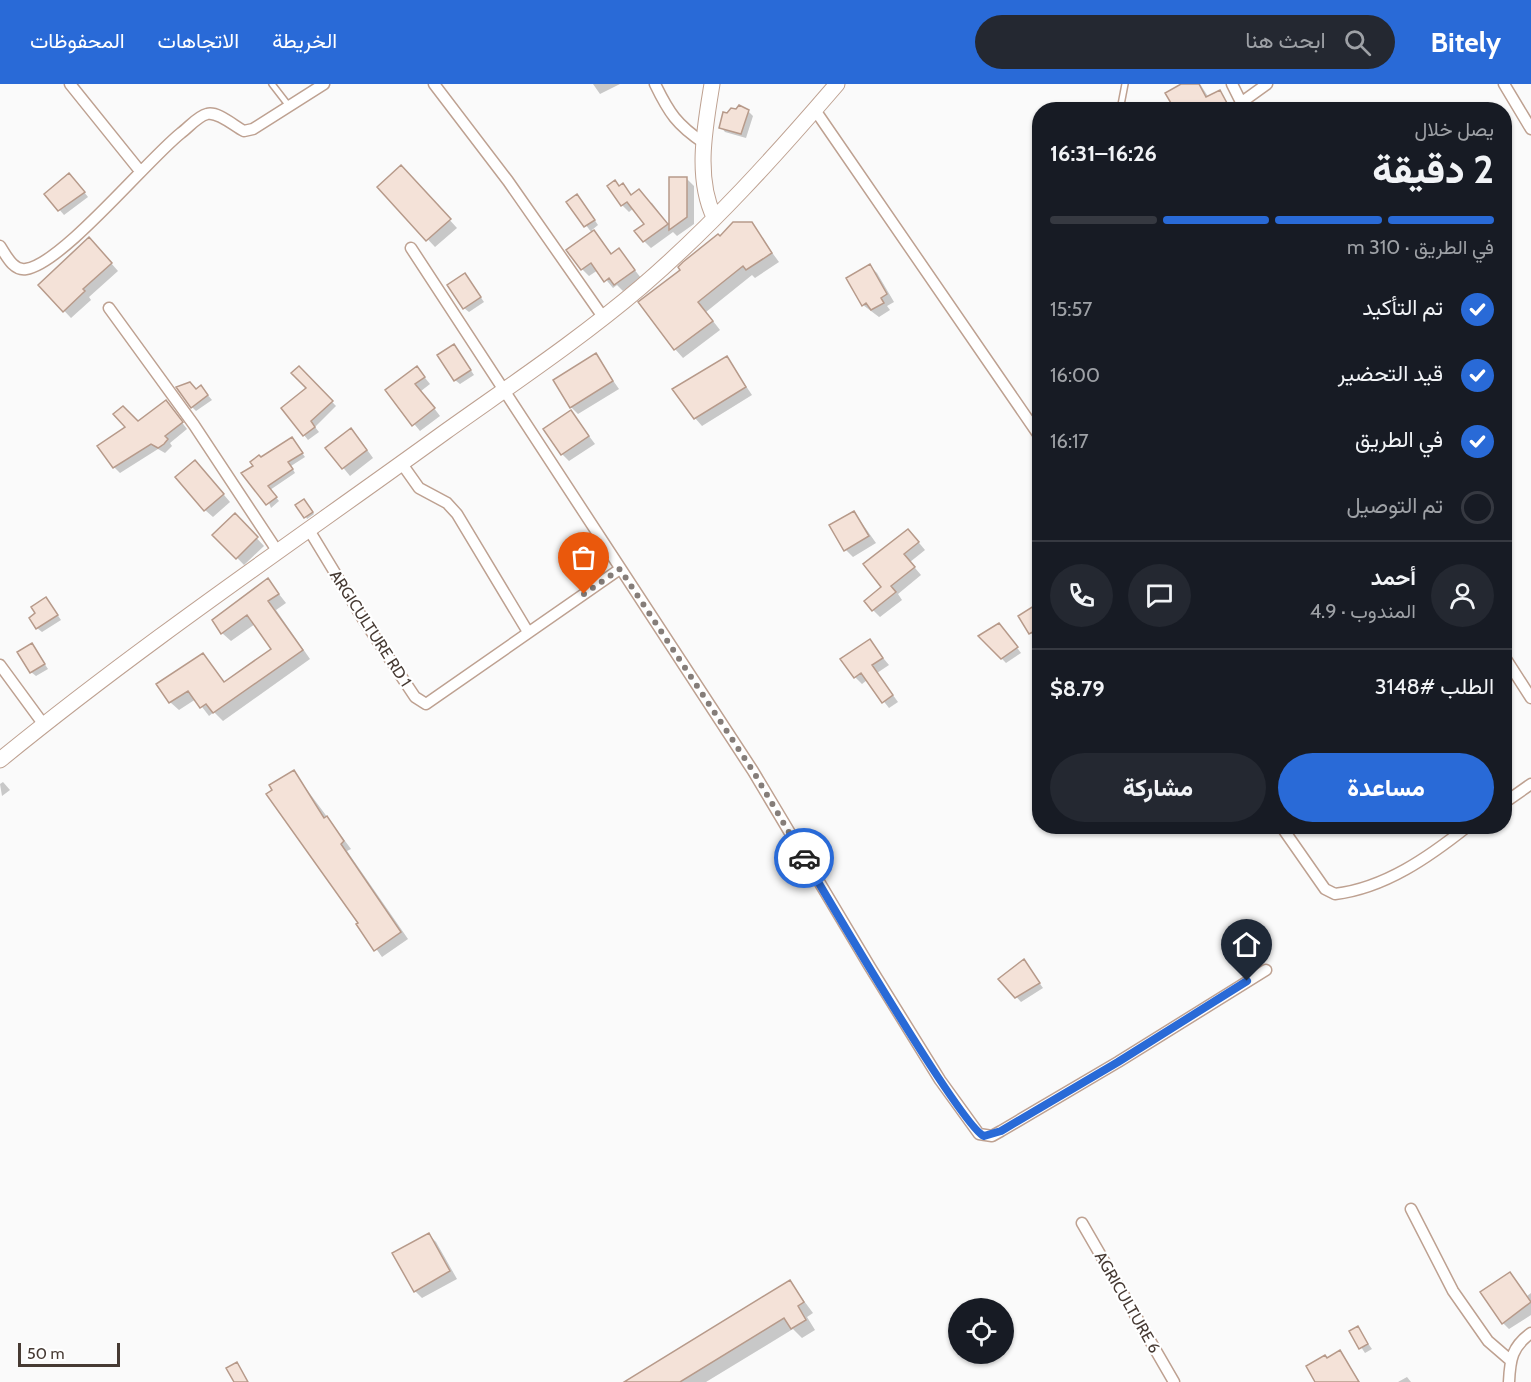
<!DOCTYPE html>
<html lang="ar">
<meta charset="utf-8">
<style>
:root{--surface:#171b24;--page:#242831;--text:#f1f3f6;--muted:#9ea1a6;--line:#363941;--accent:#296ad7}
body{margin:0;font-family:Cabin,Vazirmatn,sans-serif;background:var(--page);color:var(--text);direction:rtl;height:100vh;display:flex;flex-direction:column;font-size:22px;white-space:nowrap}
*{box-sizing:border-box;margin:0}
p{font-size:20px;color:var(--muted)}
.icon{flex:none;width:33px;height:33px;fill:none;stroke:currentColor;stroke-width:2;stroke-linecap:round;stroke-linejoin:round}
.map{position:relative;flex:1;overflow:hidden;direction:ltr}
.details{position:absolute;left:1032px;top:18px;width:480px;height:732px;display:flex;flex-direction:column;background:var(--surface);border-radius:24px;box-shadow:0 2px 4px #0004;direction:rtl}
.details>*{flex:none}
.controls{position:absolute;left:948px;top:1214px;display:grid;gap:12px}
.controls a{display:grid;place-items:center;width:66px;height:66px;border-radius:50%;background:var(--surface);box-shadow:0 2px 4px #0004;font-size:30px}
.scale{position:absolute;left:18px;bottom:15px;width:102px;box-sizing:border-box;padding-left:6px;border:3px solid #463a33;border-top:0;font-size:16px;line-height:21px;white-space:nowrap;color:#463a33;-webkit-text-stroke:4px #fff;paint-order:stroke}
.pin{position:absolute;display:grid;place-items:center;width:51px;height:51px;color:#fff;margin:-62px -26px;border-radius:50% 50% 50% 0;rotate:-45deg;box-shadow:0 0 6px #0007}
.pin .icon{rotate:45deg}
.courier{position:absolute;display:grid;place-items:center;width:60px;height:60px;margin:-30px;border:4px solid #296ad7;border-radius:50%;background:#fff;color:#222;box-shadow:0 2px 8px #0007}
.summary em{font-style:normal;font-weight:800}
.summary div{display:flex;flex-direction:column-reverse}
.summary{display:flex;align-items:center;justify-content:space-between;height:102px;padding:0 18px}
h1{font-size:39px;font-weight:800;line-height:45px}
.bar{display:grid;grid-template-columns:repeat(4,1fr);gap:9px 6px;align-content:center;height:72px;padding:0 18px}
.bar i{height:8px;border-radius:4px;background:var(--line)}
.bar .current{background:var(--accent)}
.bar p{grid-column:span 4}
.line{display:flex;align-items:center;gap:15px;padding:0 18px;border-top:2px solid var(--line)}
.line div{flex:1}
.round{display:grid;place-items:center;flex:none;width:63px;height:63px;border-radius:32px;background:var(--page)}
ol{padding:0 18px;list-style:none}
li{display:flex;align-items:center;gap:18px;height:66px}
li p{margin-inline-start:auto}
li .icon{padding:6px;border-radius:50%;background:var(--accent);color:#fff;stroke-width:4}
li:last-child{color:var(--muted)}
li i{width:33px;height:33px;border:3px solid var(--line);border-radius:50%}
.primary-button{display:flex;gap:12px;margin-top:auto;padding:12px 18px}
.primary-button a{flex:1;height:69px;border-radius:36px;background:var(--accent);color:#fff;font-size:24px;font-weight:800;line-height:69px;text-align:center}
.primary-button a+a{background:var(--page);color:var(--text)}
header{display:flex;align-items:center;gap:36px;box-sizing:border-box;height:84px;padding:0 30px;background:var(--accent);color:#fff}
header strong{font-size:28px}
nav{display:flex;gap:33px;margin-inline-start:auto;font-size:21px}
.search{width:420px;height:54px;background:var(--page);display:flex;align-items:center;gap:15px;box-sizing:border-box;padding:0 21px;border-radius:33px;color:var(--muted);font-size:22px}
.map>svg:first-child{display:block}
.shadow{fill:#0003}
.building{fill:#f4e2d8;stroke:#b79a8a;stroke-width:1.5}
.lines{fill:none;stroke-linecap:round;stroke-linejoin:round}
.lane-casing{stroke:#bea191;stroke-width:8}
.street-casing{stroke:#bea191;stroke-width:13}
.secondary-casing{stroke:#bea191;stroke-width:17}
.lane{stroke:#fff;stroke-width:5}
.street{stroke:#fff;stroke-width:10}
.secondary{stroke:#fff;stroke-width:15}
.done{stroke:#857d79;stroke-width:6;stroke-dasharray:0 10.8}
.route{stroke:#296ad7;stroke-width:8}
.labels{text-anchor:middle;stroke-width:4.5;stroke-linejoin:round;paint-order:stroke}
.street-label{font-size:16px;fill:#463a33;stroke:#fff}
</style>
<header>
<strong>Bitely</strong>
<div class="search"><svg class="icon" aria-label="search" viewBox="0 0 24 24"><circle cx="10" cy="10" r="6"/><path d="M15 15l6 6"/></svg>ابحث هنا</div>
<nav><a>الخريطة</a><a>الاتجاهات</a><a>المحفوظات</a></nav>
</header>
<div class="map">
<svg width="1531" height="1298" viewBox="0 0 1531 1298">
<rect width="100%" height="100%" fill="#fafafa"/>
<path class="shadow" d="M593 0H620L600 10Z
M1184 0H1200L1209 14 1219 8 1233 26H1177Z
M748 27 753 32 746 54 725 48 721 43Z
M408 90 457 144 435 163 379 103Z
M74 95 88 113 64 131 46 110Z
M687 95 694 102V140L677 152 673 148 651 164 644 157 646 140 634 124 629 128 622 121 609 102 623 101 632 112 652 119 670 143Z
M581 116 598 141 592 146 613 171 619 166 641 194 623 207 617 201 613 204 598 186 589 192 582 185 592 149 568 118Z
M751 140 779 178 755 194 752 191 706 228 720 246 683 274 675 265 682 186 720 154Z
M97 163 118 187 89 213 91 216 71 234 40 201Z
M870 182 877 189 894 218 887 222 890 226 879 233 863 221Z
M469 196 484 218 469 228 464 224Z
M458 267 474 291 460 300 455 296Z
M595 271 619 305 578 330 571 323Z
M727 274 752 311 702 342 695 334Z
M299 284 336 322 315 343 319 348 308 356 283 325 308 304Z
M417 284 430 300 421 307 440 332 420 347 387 307Z
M201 303 212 316 196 327 192 323 197 307Z
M166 318 187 345 170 359 172 362 165 369 158 365 120 389 114 383 138 339Z
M571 328 595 360 569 377 562 370Z
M358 353 373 374 350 392 327 364Z
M292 355 305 373 291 382 295 389 270 406 279 417 271 424 255 382Z
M202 385 230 418 213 433 205 426Z
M306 418 314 430 307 435 306 433Z
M854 428 876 459 853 473 846 466Z
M235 431 264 462 244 481 215 451Z
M915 454 925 466 910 478 921 491 898 510 902 516 880 533 873 526 884 504 865 480Z
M268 496 286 519 276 526 310 575 223 637 214 628 209 632 196 615 179 626 170 618 203 571 225 599 273 565 255 540 231 557 222 549Z
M46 514 61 536 42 548 37 544V530Z
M1040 520V551L1035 554 1031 549Z
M1003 545 1021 569 1006 579 981 553Z
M869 557 889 581 877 589 898 618 889 624 867 596 862 600 855 593Z
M32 561 48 585 36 592 31 588Z
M293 687 351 765 347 767 408 855 382 873 268 711Z
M3 698 10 706 2 712 0 700Z
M1024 877 1043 904 1021 918 1000 895Z
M428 1150 436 1158 457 1195 422 1214 415 1207Z
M1510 1190 1527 1212 1531 1209V1231L1509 1245 1503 1239Z
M790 1198 813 1229 807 1233 815 1246 802 1254 793 1245 706 1298H627Z
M1357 1244 1372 1265 1365 1269 1351 1248Z
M1340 1268 1360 1298H1319L1328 1275Z
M1407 1293 1411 1298H1398Z"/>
<path class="building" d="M1181 0H1199L1206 13 1220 6 1228 21 1220 26H1175L1165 9Z
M739 21 749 26 741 50 719 44 723 28 727 29 731 24 736 25Z
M401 81 451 135 426 157 377 103Z
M69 89 85 108 58 127 44 110Z
M669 93H687V133L669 146Z
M615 96 619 102 623 99 631 111 639 105 668 140 643 158 634 147 644 140 627 118 621 122 607 102Z
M577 110 595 136 584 143 566 118Z
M733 138H752L772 169 746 186 743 182 698 218 713 237 674 266 638 218 680 186 678 183 683 178 718 150 720 152Z
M594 146 611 170 619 164 635 186 614 201 609 194 604 198 591 179 581 186 566 166Z
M89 153 112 179 83 205 85 207 63 228 38 201Z
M870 180 887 210 881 214 884 219 871 226 866 219 862 222 846 194Z
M465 189 481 213 463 225 447 201Z
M454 260 471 286 454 297 437 271Z
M596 269 613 297 570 324 553 296Z
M727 272 746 303 694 335 672 305Z
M299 282 333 317 311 337 315 343 303 352 281 324 306 304 291 289Z
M417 282 425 293 415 300 435 324 412 342 385 306Z
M190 298 196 305 201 301 208 311 191 324 176 303Z
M166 316 183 338 165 352 168 355 164 360 158 364 151 360 113 384 97 362 125 343 113 330 123 322 138 337Z
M571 326 589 352 561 371 543 345Z
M351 344 367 366 342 385 325 364Z
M292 353 303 369 288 378 293 385 268 402 277 413 266 421 241 389 253 382 250 378 259 371 261 373Z
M195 376 224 410 204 427 175 393Z
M304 415 313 428 304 434 295 421Z
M854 427 869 452 844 467 829 441Z
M235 429 258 453 236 475 212 451Z
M908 445 919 458 904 470 915 483 891 502 896 508 872 527 864 517 881 503 863 480Z
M268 494 279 510 268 517 303 566 213 629 206 620 200 624 188 607 169 619 156 600 203 569 224 598 271 565 247 531 221 550 212 536Z
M46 513 58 531 36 545 29 534 35 529 31 523Z
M1040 518V544L1029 550 1018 532Z
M999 539 1018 563 1001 575 978 552Z
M870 555 883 574 872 581 893 611 882 619 861 589 854 594 840 575Z
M32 559 45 580 30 589 17 568Z
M294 686 324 734 327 732 344 757 341 760 401 848 374 867 356 840 358 839 266 710 272 706 269 701Z
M1024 875 1040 899 1015 914 998 895Z
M429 1149 450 1187 414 1208 392 1169Z
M1510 1188 1531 1218 1502 1240 1480 1208Z
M790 1196 804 1218 798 1222 806 1236 791 1245 784 1234 680 1298H624Z
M1358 1242 1368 1260 1359 1265 1349 1247Z
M1340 1266 1359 1298H1315L1306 1282 1325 1271 1327 1274Z
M237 1278 248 1298H234L226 1284Z"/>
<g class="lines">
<g class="lane-casing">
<path id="lane" d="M272 0 289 22
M1120 26 1125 0"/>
</g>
<g class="street-casing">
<path id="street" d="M70 0 140 87
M434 0 508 97 603 233
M655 0C669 29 677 41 704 59
M1232 0 1245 26
M1504 0 1531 45
M1242 18 1267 0
M815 26 1040 353
M0 162C6 171 13 187 26 185 62 180 147 76 181 49 189 43 198 32 207 30 218 27 234 42 244 47L253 45 324 0
M411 164 753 687 870 883 940 996 979 1050 992 1052 1001 1047 1118 978 1266 886
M109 224 194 341 278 468
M402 380 419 404 447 419 457 430 528 548
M309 446 363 535 415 613 426 620 620 485
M1504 572 1531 614
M0 581 44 641
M1504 719 1531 700
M1281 742 1325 805 1335 810C1385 804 1429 773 1468 742
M1411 1125 1453 1207 1488 1257 1510 1276
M1082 1139 1174 1298
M1509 1298C1510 1275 1512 1263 1531 1249"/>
</g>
<g class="secondary-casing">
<path id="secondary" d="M712 0C705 43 695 93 714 133
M0 676C142 560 296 456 445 348 511 301 580 255 641 203 712 142 776 71 837 0"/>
</g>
<use href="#lane" class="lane"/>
<use href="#street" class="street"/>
<use href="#secondary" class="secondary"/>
</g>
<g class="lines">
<path class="done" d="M584 510 620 485 753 687 804 774"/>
<path class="route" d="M804 774C826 811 962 1044 984 1052L1001 1047 1118 978 1247 897"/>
</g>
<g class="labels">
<g class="street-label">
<text transform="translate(371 544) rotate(57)" y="6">ARGICULTURE RD 1</text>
<text transform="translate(1128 1218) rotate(60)" y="6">AGRICULTURE 6</text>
</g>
</g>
</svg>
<div class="controls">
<a><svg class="icon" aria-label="locate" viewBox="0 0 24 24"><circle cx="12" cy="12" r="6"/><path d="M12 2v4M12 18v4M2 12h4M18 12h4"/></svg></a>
</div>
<div class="scale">50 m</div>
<div class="pin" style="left:584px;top:510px;background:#ea580c"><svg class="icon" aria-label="bag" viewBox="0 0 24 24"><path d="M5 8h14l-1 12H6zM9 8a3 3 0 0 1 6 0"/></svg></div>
<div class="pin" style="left:1247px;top:897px;background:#1f2937"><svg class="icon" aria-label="home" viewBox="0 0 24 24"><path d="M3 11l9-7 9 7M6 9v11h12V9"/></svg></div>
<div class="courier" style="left:804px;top:774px"><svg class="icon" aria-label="car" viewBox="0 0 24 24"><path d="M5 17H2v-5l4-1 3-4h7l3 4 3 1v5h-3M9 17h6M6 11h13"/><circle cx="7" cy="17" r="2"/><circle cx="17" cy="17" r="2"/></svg></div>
<section class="details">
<div class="summary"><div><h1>2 دقيقة</h1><p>يصل خلال</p></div><em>16:26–16:31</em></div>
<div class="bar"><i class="current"></i><i class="current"></i><i class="current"></i><i></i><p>في الطريق · 310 m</p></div>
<ol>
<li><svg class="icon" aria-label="check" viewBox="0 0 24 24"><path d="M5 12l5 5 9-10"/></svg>تم التأكيد<p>15:57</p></li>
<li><svg class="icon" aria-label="check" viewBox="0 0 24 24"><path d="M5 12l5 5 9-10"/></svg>قيد التحضير<p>16:00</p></li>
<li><svg class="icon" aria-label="check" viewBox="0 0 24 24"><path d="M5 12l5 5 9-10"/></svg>في الطريق<p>16:17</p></li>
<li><i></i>تم التوصيل</li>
</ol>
<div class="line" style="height:108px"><a class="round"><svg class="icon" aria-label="person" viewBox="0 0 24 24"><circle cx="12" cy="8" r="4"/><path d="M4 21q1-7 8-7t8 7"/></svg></a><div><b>أحمد</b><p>المندوب · 4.9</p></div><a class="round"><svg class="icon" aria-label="chat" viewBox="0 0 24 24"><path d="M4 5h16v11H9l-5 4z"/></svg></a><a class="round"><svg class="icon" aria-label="phone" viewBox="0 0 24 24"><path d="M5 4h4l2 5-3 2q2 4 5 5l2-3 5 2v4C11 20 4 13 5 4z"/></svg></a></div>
<div class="line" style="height:78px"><div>الطلب #3148</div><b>$8.79</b></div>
<div class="primary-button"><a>مساعدة</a><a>مشاركة</a></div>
</section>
</div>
